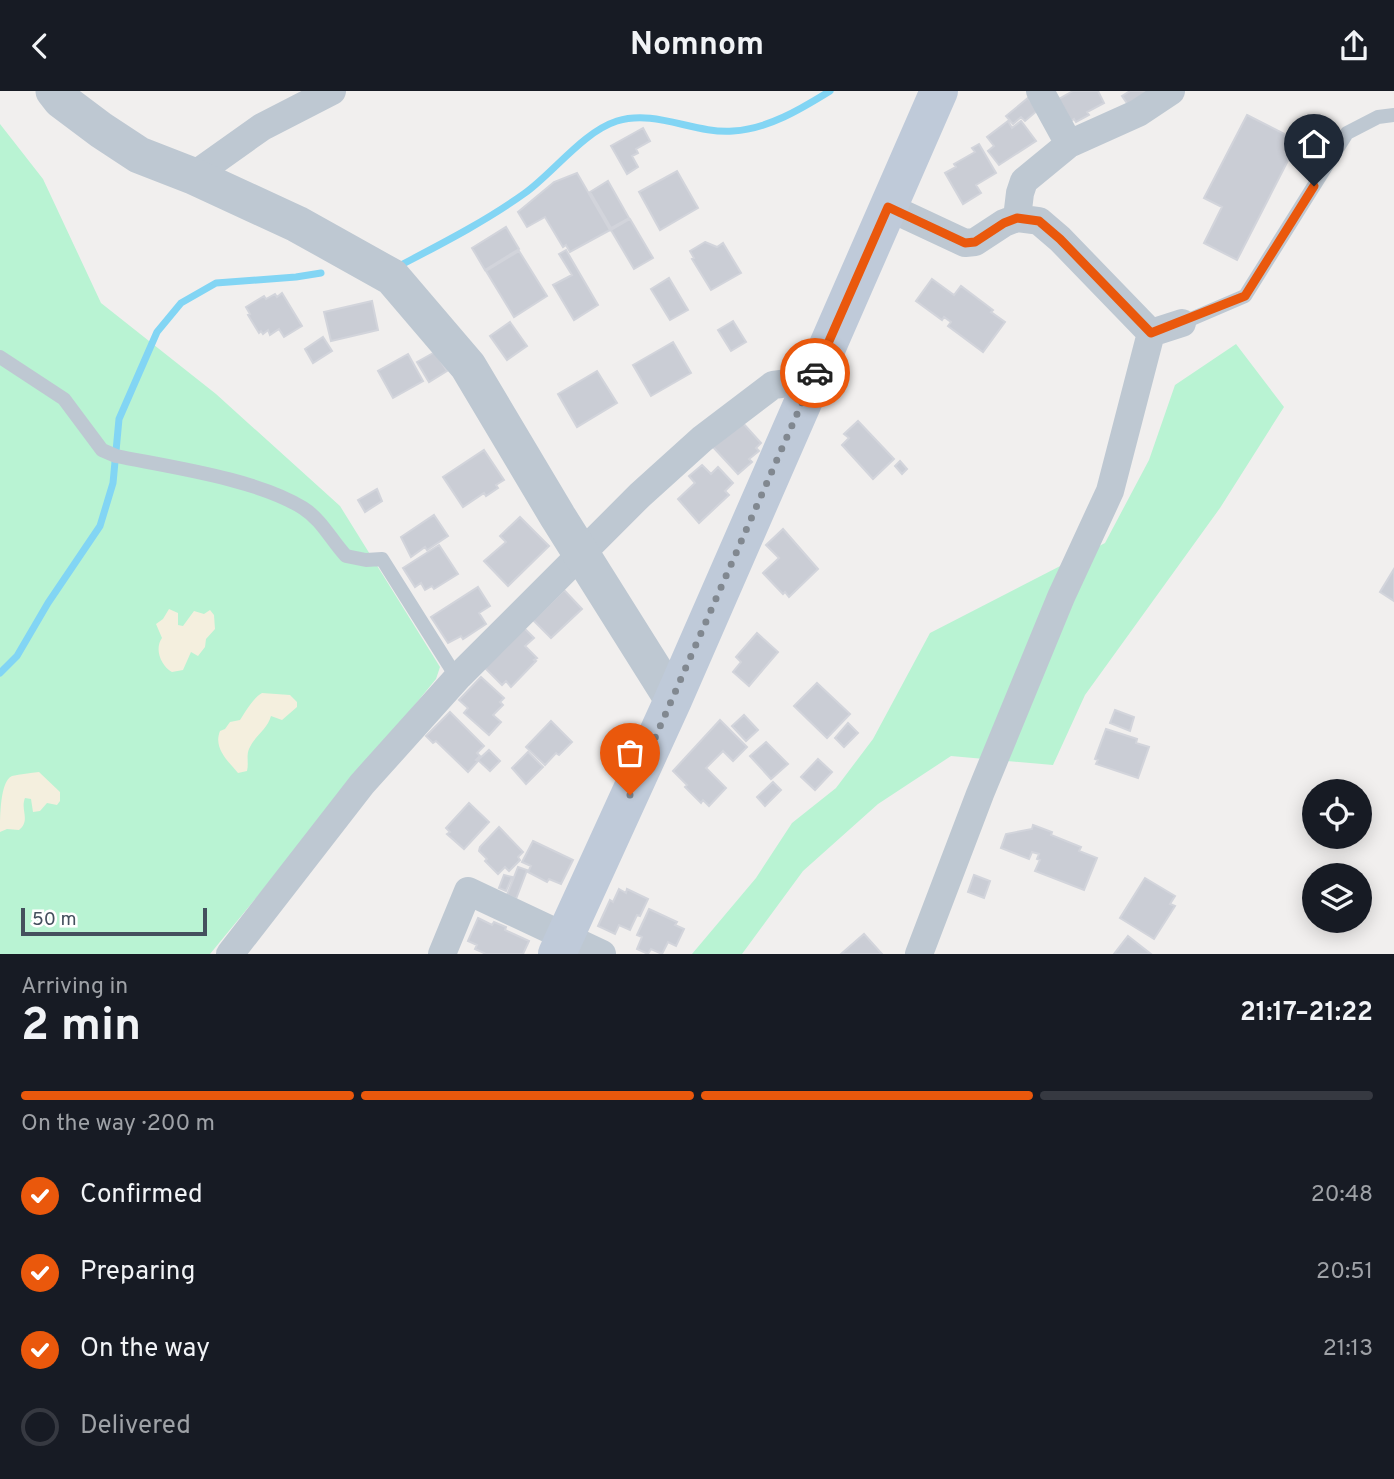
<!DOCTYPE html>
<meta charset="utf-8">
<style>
:root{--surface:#171b24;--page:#242831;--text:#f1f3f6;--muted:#9ea1a6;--line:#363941;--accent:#ea580c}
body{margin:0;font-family:Overpass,sans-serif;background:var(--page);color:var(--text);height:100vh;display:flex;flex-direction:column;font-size:26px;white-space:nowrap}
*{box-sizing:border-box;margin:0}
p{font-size:23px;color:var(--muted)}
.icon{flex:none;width:38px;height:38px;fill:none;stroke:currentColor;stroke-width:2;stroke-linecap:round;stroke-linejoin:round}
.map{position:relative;height:863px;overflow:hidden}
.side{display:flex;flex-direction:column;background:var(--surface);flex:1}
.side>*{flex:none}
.controls{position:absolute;left:1302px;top:688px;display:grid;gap:14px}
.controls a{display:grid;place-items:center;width:70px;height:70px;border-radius:50%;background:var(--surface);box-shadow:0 4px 18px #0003;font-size:35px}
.scale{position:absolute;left:21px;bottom:18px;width:186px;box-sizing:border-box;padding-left:7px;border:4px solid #45505e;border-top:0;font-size:19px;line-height:24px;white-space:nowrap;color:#45505e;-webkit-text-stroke:5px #fff;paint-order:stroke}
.pin{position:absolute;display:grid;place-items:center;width:60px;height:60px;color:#fff;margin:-72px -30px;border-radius:50% 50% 50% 0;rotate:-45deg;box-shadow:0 0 7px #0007}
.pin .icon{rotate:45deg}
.courier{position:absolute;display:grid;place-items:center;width:70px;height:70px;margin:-35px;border:5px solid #ea580c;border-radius:50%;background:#fff;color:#222;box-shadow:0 2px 9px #0007}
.overview em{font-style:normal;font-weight:700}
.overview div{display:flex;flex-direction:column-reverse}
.overview{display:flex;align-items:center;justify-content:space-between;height:119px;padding:0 21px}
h1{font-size:46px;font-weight:700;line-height:52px}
.bar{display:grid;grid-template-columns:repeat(4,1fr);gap:10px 7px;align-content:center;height:84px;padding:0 21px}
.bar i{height:9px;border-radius:5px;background:var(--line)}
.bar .on{background:var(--accent)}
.bar p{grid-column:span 4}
ol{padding:0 21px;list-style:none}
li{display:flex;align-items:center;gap:21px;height:77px}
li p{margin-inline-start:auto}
li .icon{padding:7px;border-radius:50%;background:var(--accent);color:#fff;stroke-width:4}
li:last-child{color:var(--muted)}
li i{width:38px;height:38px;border:4px solid var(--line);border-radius:50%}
header{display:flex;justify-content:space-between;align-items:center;height:91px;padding:0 21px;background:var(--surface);font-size:32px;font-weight:700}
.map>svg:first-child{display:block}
.green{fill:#b9f3d3}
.sand{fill:#f4efde}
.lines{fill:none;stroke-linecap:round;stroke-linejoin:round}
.stream{stroke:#82d5f4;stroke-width:7}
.building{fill:#cacdd5;stroke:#d2d4db;stroke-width:2}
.service{stroke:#bec8d2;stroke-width:14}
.minor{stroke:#bec8d2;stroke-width:28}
.tertiary{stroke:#bec8d2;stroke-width:37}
.secondary{stroke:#bfcad9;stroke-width:38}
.done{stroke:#818890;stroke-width:7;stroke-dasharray:0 12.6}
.route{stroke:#ea580c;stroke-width:9}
</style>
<header><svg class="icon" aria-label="back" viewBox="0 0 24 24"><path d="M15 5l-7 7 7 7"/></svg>Nomnom<svg class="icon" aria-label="share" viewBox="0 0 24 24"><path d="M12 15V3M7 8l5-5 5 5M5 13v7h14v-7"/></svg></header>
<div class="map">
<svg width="1394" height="863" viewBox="0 0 1394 863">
<rect width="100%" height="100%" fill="#f1efee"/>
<path class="green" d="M0 33 43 88 101 212 216 303 340 415 440 576 436 588 210 863H0Z
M1236 253 1284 316 1220 417 1085 604 1053 674 951 665 878 713 803 780 742 863H692L756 787 792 732 836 697 873 648 930 542 1105 452 1149 369 1175 294Z"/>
<path class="sand" d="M169 518 178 522V534L183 535 194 520 204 523 210 519 214 524 215 538 206 548 205 556 198 565 191 561 183 579 172 581C161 575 154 558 162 547L156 533 163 528Z
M262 602 290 604 297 611V616L282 629 271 625C267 639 255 644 249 658 246 665 249 672 247 680L238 682C228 670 213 657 220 640L225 638 230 631 240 629C245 621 254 606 262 602Z
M39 681 60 701V710L57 714 47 712 40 720 33 721 31 708 25 707C20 719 31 729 19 739L7 738 0 741C0 726 0 690 12 685 20 683 31 682 39 681Z"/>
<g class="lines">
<path class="stream" d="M401 174C443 152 486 130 525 102 554 81 583 41 617 30 656 18 694 43 733 40 768 38 801 18 830 0
M0 582 17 565 48 512 100 435 113 392 119 328 157 241 181 212 216 192 296 186 321 182"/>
</g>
<path class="building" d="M1073 0H1098L1104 12 1087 21 1089 24 1076 31 1074 28 1071 30 1059 8Z
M1130 0H1149L1129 15 1122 5Z
M1028 7 1038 19 1025 30 1021 26 1013 33 1006 25Z
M1247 24 1298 50 1237 169 1204 152 1222 116 1204 107Z
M1008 30 1012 37 1021 30 1036 50 999 74 988 60 994 55 987 46Z
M643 37 650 50 636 58 638 62 632 65 638 76 627 83 611 55Z
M979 53 996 82 976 94 981 102 963 113 945 82 956 76 954 73 975 61 972 57Z
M677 80 698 117 660 139 639 101Z
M577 82 610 139 570 161 566 154 563 156 545 126 527 136 518 121 554 91Z
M608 90 629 127 611 137 590 101Z
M630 128 653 167 634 178 611 139Z
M506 136 519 158 485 179 472 157Z
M705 151 717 156 723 152 741 182 711 199 692 168 694 167 690 160Z
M566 159 598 214 574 229 553 194 572 184 559 163Z
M519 160 547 205 514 226 486 180Z
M669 187 688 219 670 229 651 198Z
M932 188 954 204 961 195 993 219 991 221 1005 231 983 261 948 235 951 231 944 226 942 229 916 210Z
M282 202 302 235 284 246 279 238 270 244 268 239 263 243 261 240 259 242 248 224 250 223 246 216 264 205 266 208 275 203 277 206Z
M372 210 378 239 331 250 324 221Z
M733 230 746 251 731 260 718 239Z
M510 231 527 255 507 269 490 245Z
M323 246 332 260 313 272 305 258Z
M673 251 691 282 651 305 633 274Z
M435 261 447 280 429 291 417 271Z
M408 263 423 290 393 307 378 280Z
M597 280 617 312 577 336 558 303Z
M741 330 761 352 756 357 759 360 749 368 752 371 738 383 713 356Z
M858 330 894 368 873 388 842 354 849 347 844 343Z
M484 359 504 389 496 394 498 397 486 405 484 402 463 416 443 386Z
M900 370 907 378 902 383 895 375Z
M702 374 711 383 718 376 733 392 725 400 729 404 699 432 678 408 695 392 689 385Z
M377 398 382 410 365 421 358 409Z
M434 424 448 445 427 459 425 456 411 466 401 446Z
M520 426 549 455 508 495 484 470 506 451 500 445Z
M783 438 818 478 789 506 785 501 783 503 763 482 779 467 766 454Z
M439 454 458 483 434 498 432 495 425 499 421 492 415 496 403 477Z
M1394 478V510L1380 501Z
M478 496 490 515 479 522 486 533 463 548 461 545 448 552 431 526Z
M564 499 582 518 551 547 533 529Z
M523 536 534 547 525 555 537 567 534 569 536 570 511 596 506 590 502 594 485 577Z
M757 542 778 561 749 595 733 581 741 571 736 566Z
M481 586 504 607 500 611 503 614 493 624 501 631 489 644 464 622 468 617 459 609Z
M817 592 850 623 827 647 794 615Z
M1115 619 1134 626 1130 640 1110 632Z
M450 621 484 655 477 662 480 665 476 669 478 670 468 681 436 650 433 652 426 645Z
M744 624 758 639 746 650 732 635Z
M720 629 747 656 733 670 723 660 706 677 726 697 709 715 703 709 701 712 685 696 687 694 673 680Z
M551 630 572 651 559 664 556 662 545 674 526 656Z
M848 632 858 642 844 656 835 647Z
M1106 638 1137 648 1136 652 1149 656 1138 687 1096 673 1098 669 1095 668Z
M766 651 788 673 771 688 750 665Z
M489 659 500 670 490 680 478 669Z
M528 661 543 676 526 693 512 677Z
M818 668 832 681 815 699 801 686Z
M773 691 781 699 765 715 757 706Z
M469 712 489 731 464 758 447 743 450 741 446 737Z
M1033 734 1052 741 1051 744 1081 756 1079 760 1097 767 1084 799 1035 780 1040 769 1037 768 1039 763 1032 761 1029 768 1001 757 1006 743 1032 738Z
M499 736 523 761 518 766 520 769 509 780 505 776 498 783 485 770 487 768 479 760 480 756Z
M533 750 573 769 561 793 549 788 547 791 528 781 531 775 522 771Z
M518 776 527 779 516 808 507 804Z
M504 784 512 786 506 800 499 797Z
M974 784 990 790 984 807 968 801Z
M1145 787 1175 805 1170 813 1175 815 1154 848 1120 827Z
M619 798 626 802 627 798 648 808 640 825 637 824 630 839 619 834 615 843 598 835 610 809 613 811Z
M649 818 677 831 675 834 684 838 676 855 668 851 662 863 651 858 648 863 637 858 642 846 637 844Z
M478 827 492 834 494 831 506 836 505 839 529 850 523 863H486L475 858 477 854 468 850Z
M864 843 882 863H841Z
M1128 845 1151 863H1114Z"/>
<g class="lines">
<path class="service" d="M1182 232 1245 205 1347 42 1378 26 1394 24
M0 266 64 308 102 359 116 365C170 376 257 388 303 417 322 429 331 449 346 465L366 469 382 468 457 587"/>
<path class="minor" d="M1040 0 1069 53
M193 85 262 36 332 0
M888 116 965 152 975 151 1004 132 1017 127 1039 130 1060 148 1151 242 1182 232
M1017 127 1020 102 1024 90 1069 53 1138 22 1171 0
M230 863 362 693 459 585 640 404 702 348 773 294 812 289
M442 863 468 800 602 863
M919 863 980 703 1061 506 1110 400 1151 242"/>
<path class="tertiary" d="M54 0 61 9 101 39 139 64 193 85 297 133 392 186 468 275 558 426 673 609"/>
<path class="secondary" d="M557 863 673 609 939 0"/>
</g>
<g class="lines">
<path class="done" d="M630 704 815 282"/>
<path class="route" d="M815 282 888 116 965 152 975 151 1004 132 1017 127 1039 130 1060 148 1151 242 1245 205 1314 95"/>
</g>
</svg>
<div class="controls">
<a><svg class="icon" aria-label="locate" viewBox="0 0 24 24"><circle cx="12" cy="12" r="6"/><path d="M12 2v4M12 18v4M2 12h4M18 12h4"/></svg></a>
<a><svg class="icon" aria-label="layers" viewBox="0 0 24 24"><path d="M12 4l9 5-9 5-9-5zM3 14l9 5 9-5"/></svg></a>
</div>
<div class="scale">50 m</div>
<div class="pin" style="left:630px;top:704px;background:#ea580c"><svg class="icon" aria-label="bag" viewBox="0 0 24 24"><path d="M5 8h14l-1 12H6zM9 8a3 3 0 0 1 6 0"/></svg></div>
<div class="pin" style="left:1314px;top:95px;background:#1f2937"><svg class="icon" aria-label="home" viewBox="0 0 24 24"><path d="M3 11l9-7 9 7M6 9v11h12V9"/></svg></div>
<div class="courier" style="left:815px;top:282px"><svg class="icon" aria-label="car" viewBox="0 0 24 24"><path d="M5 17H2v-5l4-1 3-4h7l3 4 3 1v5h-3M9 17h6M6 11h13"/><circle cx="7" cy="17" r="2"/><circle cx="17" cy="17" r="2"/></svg></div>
</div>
<section class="side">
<div class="overview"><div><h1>2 min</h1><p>Arriving in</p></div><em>21:17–21:22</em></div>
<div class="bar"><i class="on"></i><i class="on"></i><i class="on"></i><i></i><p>On the way · 200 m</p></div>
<ol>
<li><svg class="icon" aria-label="check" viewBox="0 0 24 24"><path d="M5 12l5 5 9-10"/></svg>Confirmed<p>20:48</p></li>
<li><svg class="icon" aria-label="check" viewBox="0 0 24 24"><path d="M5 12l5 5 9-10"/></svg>Preparing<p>20:51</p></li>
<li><svg class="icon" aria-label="check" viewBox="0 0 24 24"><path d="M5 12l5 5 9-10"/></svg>On the way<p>21:13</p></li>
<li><i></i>Delivered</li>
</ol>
</section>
